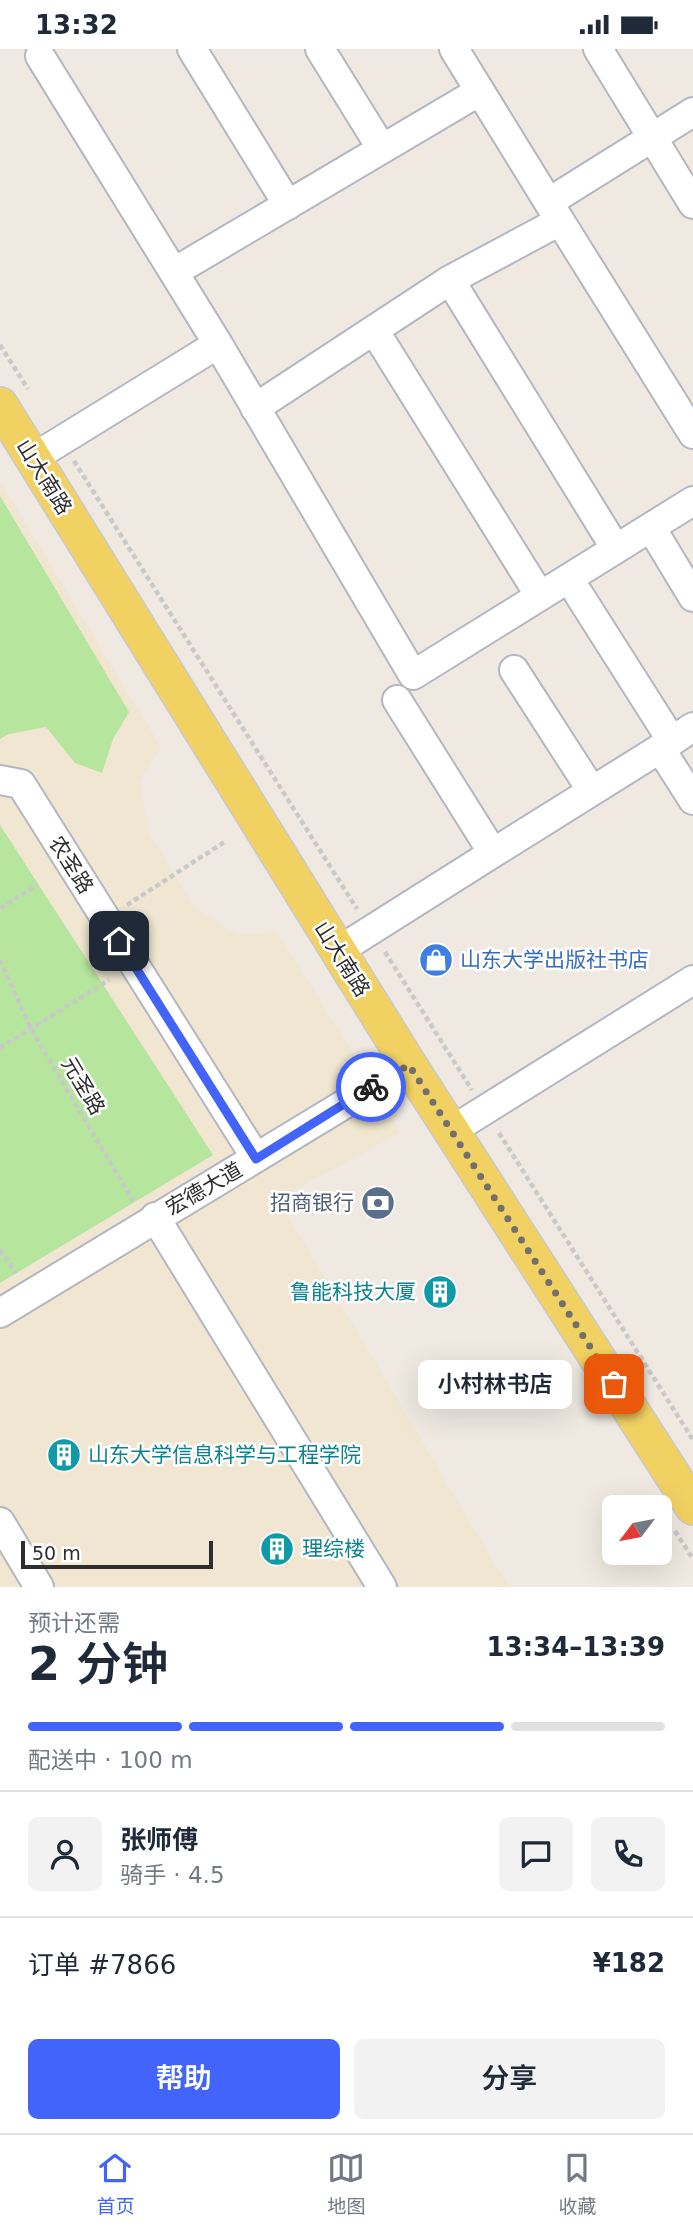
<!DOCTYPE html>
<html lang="zh">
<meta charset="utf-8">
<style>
:root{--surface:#fff;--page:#f2f2f3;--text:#1f2937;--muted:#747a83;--line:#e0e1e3;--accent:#4264fb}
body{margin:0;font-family:"DejaVu Sans","Noto Sans SC",sans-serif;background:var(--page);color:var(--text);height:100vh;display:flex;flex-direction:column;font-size:26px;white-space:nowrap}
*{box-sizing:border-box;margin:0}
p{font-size:23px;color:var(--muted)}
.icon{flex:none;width:38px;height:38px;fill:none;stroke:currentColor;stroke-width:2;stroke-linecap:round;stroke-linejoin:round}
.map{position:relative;height:1538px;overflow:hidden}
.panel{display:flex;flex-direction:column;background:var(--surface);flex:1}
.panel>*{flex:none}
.needle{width:46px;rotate:238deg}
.buttons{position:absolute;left:602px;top:1446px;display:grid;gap:14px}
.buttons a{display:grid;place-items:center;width:70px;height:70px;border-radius:10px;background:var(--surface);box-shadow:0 7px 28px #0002;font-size:35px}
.scale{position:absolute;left:21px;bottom:18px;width:192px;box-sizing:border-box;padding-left:7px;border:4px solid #2e2e2e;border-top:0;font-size:19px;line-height:24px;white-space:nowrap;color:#2e2e2e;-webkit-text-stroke:5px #fff;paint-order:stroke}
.pin{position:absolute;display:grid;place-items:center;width:60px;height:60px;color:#fff;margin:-30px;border-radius:14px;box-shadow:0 4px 10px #0006}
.courier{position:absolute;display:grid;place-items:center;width:70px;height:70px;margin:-35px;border:5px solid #4264fb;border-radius:50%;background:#fff;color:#222;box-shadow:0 2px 9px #0007}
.bubble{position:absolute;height:49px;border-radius:10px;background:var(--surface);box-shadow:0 7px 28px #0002;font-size:23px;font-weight:600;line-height:49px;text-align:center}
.summary em{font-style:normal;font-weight:600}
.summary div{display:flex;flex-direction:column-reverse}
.summary{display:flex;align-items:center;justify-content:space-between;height:119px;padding:0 28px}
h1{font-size:46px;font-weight:600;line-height:52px}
.bar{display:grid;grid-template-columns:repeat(4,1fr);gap:10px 7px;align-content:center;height:84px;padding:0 28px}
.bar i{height:9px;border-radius:5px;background:var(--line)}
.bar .current{background:var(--accent)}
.bar p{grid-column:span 4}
.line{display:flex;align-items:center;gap:18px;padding:0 28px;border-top:2px solid var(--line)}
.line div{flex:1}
.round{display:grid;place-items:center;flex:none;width:74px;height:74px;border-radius:10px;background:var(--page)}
.primary-button{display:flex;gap:14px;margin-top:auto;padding:14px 28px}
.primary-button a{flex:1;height:80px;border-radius:10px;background:var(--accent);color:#fff;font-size:28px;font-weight:600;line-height:80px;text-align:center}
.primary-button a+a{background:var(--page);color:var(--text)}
.status{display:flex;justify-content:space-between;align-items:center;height:49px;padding:0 35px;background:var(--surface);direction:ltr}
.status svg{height:19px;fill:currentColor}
.tabs{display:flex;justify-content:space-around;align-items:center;height:98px;border-top:2px solid var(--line);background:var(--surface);font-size:19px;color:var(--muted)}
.tabs a{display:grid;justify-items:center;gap:4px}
.tabs .current{color:var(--accent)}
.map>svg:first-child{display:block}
.education{fill:#f0e6d1}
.green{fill:#b6e59e}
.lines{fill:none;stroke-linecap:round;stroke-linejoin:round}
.minor-casing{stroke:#b4b7c1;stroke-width:32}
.major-casing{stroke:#c9c9c9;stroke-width:38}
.path{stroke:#c9c9c9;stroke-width:4.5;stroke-dasharray:5 3.5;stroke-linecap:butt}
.minor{stroke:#fff;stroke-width:28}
.major{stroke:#f2d163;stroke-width:35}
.done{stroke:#726f6d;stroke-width:7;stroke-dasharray:0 12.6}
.route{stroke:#4264fb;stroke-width:9}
.labels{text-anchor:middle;stroke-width:5;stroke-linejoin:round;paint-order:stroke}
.street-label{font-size:21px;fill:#2e2e2e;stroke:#fff}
.shop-label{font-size:21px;fill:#366cbe;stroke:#fff;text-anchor:start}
.service-label{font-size:21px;fill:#4e5e75;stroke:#fff;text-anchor:end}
.culture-label{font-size:21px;fill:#0d838f;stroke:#fff;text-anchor:start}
</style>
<div class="status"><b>13:32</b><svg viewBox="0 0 49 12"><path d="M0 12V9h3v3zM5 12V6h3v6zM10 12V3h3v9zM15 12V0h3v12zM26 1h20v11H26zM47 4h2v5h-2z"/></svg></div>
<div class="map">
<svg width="693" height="1538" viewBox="0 0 693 1538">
<rect width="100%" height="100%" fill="#efe9e1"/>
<path class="education" d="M0 432 161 698 140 732 148 782 195 859 237 885 277 883 370 1030 400 1084 278 1150 509 1538H0Z"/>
<path class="green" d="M0 447 129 663 113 690 102 724 75 714 46 678 9 685 0 690Z
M0 776 213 1106 0 1234Z"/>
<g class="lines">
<g class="minor-casing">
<path id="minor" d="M192 0 288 156
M320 0 382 100
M454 0 560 172
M598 0 693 155
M549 153 693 63
M174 223 480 42
M450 231 616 500
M374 281 540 547
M218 295 413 626 693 452
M255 359 450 231 560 172 693 385
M33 409 218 295 40 7
M658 490 693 548
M578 544 672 692 693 678
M514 621 592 742
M397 651 493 804 672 692
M660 699 693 751
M0 731 21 735 256 1109
M338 902 493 804
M451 1082 693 931
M155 1168 382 1538
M0 1264 409 1016
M0 1473 39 1538"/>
</g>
<g class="major-casing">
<path id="major" d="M0 356 409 1016 693 1458"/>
</g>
<path class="path" d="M0 296 28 340
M74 412 357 860
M127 856 226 792
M0 859 38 836
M385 903 472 1041
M0 911 31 980 133 1152
M0 999 109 931
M499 1084 693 1391
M0 1201 16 1224
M675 1482 693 1510"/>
<use href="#minor" class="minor"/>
<use href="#major" class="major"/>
</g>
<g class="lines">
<path class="done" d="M371 1038 409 1016 614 1335"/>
<path class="route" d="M119 892 256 1110 371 1038"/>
</g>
<defs>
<g id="shop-disc" transform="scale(1.75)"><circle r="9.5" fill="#3f7fe0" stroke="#fff"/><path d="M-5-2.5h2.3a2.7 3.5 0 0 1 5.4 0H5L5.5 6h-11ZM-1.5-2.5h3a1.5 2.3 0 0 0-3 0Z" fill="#fff"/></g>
<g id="bank-disc" transform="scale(1.75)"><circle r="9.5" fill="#5c6f8a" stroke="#fff"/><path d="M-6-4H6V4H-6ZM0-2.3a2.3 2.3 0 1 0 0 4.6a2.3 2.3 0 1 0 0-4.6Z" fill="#fff"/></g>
<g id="building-disc" transform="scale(1.75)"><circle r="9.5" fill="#0f9aa8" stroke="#fff"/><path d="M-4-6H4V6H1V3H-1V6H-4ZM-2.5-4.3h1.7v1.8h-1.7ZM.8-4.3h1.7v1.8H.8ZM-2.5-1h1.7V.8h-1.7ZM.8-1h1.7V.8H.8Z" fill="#fff"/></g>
</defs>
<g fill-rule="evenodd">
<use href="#shop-disc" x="436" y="911"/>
<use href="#bank-disc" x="378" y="1154"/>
<use href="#building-disc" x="440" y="1243"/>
<use href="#building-disc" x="64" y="1406"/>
<use href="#building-disc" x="277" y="1500"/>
</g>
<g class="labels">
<g class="street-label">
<text transform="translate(44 428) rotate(58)" y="7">山大南路</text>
<text transform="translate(71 816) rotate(58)" y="7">农圣路</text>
<text transform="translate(342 910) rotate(58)" y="7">山大南路</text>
<text transform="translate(83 1037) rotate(59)" y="7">元圣路</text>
<text transform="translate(204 1140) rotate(-30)" y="7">宏德大道</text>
</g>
<g class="shop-label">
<text x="460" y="918">山东大学出版社书店</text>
</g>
<g class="service-label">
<text x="354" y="1161">招商银行</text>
</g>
<g class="culture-label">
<text x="416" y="1250" text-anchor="end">鲁能科技大厦</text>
<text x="88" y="1413">山东大学信息科学与工程学院</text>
<text x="302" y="1507">理综楼</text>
</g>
</g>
</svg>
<div class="buttons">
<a><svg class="needle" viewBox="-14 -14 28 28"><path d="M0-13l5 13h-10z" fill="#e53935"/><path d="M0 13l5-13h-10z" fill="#747a83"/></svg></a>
</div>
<div class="scale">50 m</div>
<div class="pin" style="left:614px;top:1335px;background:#ea580c"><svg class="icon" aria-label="bag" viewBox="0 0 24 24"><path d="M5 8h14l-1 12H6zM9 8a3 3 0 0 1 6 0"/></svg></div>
<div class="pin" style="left:119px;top:892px;background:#1f2937"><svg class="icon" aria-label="home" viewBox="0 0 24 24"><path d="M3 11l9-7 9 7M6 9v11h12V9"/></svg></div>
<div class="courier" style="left:371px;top:1038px"><svg class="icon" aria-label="bike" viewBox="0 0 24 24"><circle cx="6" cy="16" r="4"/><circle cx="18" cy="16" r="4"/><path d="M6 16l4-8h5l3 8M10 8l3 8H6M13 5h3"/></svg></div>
<div class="bubble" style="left:418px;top:1311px;width:154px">小村林书店</div>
</div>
<section class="panel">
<div class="summary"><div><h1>2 分钟</h1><p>预计还需</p></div><em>13:34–13:39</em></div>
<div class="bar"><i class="current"></i><i class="current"></i><i class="current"></i><i></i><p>配送中 · 100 m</p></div>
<div class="line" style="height:126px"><a class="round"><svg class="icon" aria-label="person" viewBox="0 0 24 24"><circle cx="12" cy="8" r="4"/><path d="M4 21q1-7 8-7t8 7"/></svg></a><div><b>张师傅</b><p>骑手 · 4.5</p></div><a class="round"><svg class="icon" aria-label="chat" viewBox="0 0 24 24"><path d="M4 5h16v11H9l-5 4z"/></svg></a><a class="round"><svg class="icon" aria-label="phone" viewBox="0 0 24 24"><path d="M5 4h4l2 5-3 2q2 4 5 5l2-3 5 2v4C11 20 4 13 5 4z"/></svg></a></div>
<div class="line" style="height:91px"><div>订单 #7866</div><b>¥182</b></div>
<div class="primary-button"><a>帮助</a><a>分享</a></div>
</section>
<nav class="tabs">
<a class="current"><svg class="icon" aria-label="home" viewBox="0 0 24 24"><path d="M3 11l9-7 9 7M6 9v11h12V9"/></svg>首页</a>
<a><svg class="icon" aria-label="map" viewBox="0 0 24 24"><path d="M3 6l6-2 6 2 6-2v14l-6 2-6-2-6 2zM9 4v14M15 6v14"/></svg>地图</a>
<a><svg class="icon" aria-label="saved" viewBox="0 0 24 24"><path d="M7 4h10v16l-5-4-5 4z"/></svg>收藏</a>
</nav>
